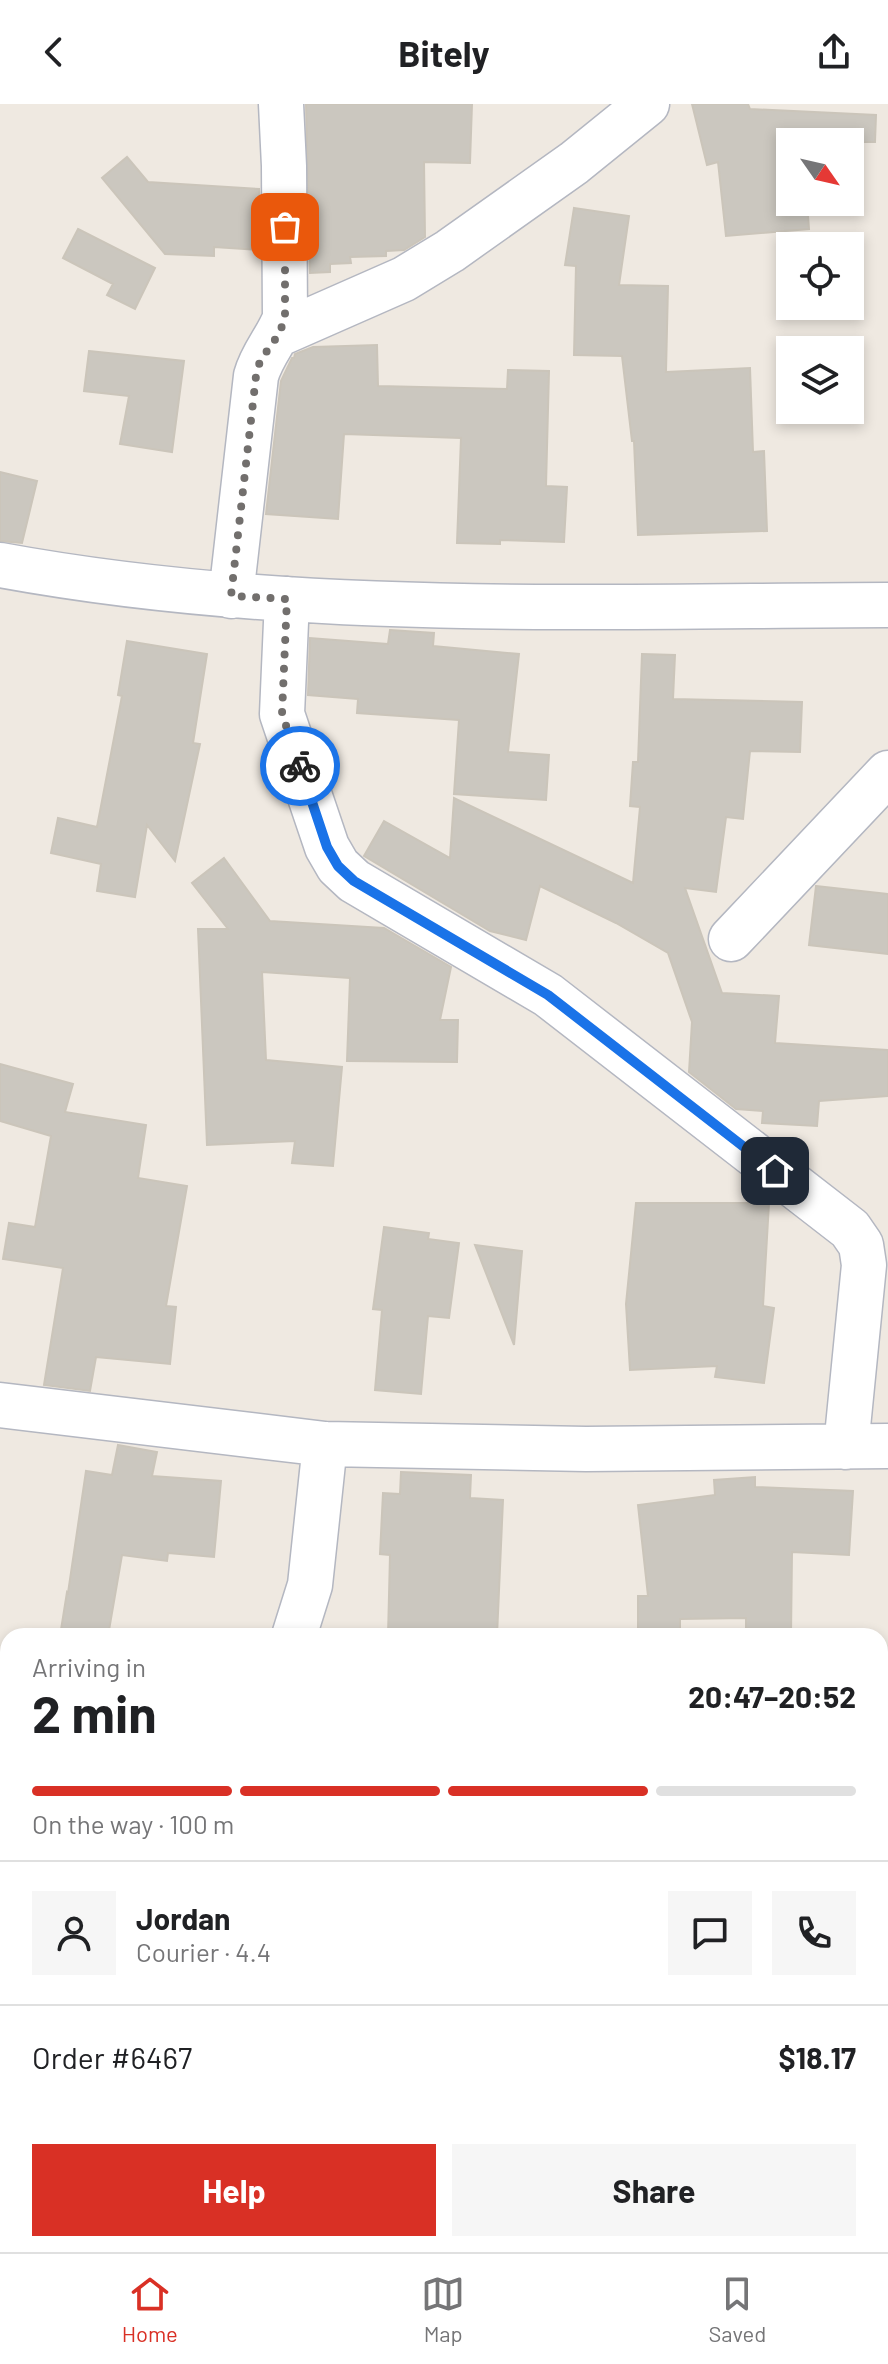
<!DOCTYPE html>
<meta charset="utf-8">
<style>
:root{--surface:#fff;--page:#f6f6f6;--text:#202124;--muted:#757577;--line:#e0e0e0;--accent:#d93025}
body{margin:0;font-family:Barlow,sans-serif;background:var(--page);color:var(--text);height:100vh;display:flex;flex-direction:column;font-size:30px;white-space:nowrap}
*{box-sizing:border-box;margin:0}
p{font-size:26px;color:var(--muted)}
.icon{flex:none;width:44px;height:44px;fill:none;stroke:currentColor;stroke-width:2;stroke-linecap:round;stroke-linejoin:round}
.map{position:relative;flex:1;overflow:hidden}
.side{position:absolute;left:0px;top:1524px;width:888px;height:624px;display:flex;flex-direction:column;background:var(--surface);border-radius:24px 24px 0 0;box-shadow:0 4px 12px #0003}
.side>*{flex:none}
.needle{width:52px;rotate:124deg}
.tools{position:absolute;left:776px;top:24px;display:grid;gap:16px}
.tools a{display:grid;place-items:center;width:88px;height:88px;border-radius:0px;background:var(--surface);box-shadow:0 4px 12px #0003;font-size:40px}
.pin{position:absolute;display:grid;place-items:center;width:68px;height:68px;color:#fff;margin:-34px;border-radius:16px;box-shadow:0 4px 12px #0006}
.courier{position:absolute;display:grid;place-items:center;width:80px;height:80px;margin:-40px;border:6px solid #1a73e8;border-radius:50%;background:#fff;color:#222;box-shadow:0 2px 10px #0007}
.head em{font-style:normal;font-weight:700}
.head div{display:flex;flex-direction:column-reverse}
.head{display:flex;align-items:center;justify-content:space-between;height:136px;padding:0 32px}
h1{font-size:52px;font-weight:700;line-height:60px}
.bar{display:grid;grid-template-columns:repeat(4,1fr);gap:12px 8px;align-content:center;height:96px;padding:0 32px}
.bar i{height:10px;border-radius:6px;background:var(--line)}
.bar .on{background:var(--accent)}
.bar p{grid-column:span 4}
.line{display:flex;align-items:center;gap:20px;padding:0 32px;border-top:2px solid var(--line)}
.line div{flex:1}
.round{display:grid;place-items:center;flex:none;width:84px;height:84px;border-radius:0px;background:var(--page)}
.action{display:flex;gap:16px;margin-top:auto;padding:16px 32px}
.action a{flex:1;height:92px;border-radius:0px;background:var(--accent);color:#fff;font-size:32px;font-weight:700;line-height:92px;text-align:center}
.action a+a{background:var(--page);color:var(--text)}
header{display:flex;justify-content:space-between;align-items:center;height:104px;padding:0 32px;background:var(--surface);font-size:36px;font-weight:700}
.tab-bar{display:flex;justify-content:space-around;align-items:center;height:112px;border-top:2px solid var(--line);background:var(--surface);font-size:22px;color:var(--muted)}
.tab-bar a{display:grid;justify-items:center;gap:4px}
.tab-bar .on{color:var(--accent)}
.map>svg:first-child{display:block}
.building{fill:#cbc7bf;stroke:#cbc5ba;stroke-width:2}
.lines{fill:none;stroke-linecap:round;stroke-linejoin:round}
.minor-casing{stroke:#b4b7c1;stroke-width:47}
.minor{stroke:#fff;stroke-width:44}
.done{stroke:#726f6d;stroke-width:8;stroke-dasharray:0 14.4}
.route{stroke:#1a73e8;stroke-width:10}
</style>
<header><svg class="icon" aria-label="back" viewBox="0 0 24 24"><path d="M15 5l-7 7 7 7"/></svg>Bitely<svg class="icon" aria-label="share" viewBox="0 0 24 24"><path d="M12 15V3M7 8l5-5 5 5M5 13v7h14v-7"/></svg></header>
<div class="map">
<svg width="888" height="2148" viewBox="0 0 888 2148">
<rect width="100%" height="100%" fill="#efe9e1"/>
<path class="building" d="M306 0H472L470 59 424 58 425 133 404 146 386 147V152L350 153 351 159 330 160V168L310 169Z
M692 0H748L750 5 876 11 875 38H790V98H807L809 125 726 132 718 58 707 61Z
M127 53 148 78 259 85 260 146 214 143V152L165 150 102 74Z
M574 104 629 112 619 181 668 182 666 268 750 264 753 348 764 347 767 427 638 431 634 337H632L622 252 574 251 576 162 565 161Z
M78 125 155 164 135 205 107 191 113 180 63 154Z
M377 241 378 282 507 285 508 266 549 267 546 382 567 383 564 438 500 436V440L457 439 461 334 344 330 338 415 266 410 281 277 292 254H294L295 250 313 243Z
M89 247 184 257 172 348 120 340 129 292 84 287Z
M0 368 37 377 22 439 0 437Z
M390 526 434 529 433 542 519 550 508 648 549 651 546 696 454 690 459 616 357 609 358 595 308 591 310 534 388 540Z
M127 537 207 550 193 639 200 640 175 757 147 721 135 793 97 787 101 760 51 749 58 714 97 723 122 592 118 591Z
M642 550 675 551 673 595 802 598 800 648 750 647 743 715 726 713 716 788 685 784 722 889 779 892 775 939 888 946V992L819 997 817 1022 762 1019 763 1007 736 1005 689 968 692 918 668 849 616 819 540 782 526 836 490 827 364 752 384 717 450 754 454 694 633 779 640 703 630 702 633 658H638Z
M224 754 270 817 384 824 451 863 440 916H458L457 958 347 957 350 874 262 868 266 956 342 963 333 1062 292 1059 295 1037 207 1041 198 825H228L192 779Z
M816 782 888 790V850L809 841Z
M0 960 73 980 65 1008 146 1021 138 1074 187 1082 166 1202 176 1203 170 1260 96 1253 90 1287 44 1281 63 1164 3 1155 9 1119 35 1123 51 1032 0 1017Z
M636 1099H769L763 1202 774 1204 764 1279 715 1273 717 1262 630 1266 626 1200Z
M384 1123 429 1129 428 1135 459 1139 449 1214 428 1212 421 1290 375 1286 382 1206 373 1205Z
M475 1141 522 1147 514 1241Z
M118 1341 157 1348 152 1372 221 1377 214 1453 168 1449 167 1457 122 1451 108 1532H60L67 1488 68 1489 86 1367 112 1371Z
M401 1368 471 1371 470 1394 503 1396 497 1532H388L390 1451 380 1450 383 1389 400 1390Z
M755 1373V1383L853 1387 849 1451 792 1448 791 1532H746V1514L680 1515V1532H638V1492H648L638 1401 715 1391 714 1376Z"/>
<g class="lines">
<g class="minor-casing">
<path id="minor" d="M279 230 404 175 450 147 574 59 647 0
M0 461C293 515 592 502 888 501
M231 492 256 272C262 250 277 235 285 214L284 62 281 0
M287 495 282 610 327 743 338 762 354 777 548 891 850 1125 861 1141 864 1161 846 1343
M731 835 888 669
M0 1301 325 1340 586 1345 888 1342
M294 1532 310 1481 325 1340
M0 1951 8 1955
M880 1979 888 1970
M502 2140 531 2148
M878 2140 885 2148"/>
</g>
<use href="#minor" class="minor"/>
</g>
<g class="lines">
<path class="done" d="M285 123V214L279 230 260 257 256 272 231 492 287 495 282 610 300 662"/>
<path class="route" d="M300 662 327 743 338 762 354 777 548 891 775 1067"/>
</g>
</svg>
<div class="tools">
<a><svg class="needle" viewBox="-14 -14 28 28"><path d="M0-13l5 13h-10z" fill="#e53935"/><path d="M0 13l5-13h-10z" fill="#757577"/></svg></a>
<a><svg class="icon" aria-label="locate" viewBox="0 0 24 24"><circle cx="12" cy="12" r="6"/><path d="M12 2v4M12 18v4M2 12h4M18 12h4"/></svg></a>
<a><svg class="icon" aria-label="layers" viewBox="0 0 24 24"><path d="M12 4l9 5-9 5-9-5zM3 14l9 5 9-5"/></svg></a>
</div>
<div class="pin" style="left:285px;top:123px;background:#ea580c"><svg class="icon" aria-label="bag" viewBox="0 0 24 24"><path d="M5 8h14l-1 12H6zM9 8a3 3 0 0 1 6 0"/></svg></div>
<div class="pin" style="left:775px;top:1067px;background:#1f2937"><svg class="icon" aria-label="home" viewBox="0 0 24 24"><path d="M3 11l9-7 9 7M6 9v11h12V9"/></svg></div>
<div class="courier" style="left:300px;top:662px"><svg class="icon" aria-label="bike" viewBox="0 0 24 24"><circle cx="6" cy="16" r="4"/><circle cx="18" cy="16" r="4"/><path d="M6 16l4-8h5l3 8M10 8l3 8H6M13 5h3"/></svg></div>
<section class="side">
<div class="head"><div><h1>2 min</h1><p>Arriving in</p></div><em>20:47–20:52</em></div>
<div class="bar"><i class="on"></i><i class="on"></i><i class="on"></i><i></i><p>On the way · 100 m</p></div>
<div class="line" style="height:144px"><a class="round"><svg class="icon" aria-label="person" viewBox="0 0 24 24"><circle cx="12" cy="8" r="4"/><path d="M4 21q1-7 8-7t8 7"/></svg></a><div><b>Jordan</b><p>Courier · 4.4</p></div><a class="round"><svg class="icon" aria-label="chat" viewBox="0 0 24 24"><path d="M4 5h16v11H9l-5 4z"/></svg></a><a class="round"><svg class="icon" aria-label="phone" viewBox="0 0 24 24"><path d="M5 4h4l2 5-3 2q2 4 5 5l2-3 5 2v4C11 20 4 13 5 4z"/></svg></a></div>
<div class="line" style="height:104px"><div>Order #6467</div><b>$18.17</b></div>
<div class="action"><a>Help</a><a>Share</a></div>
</section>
</div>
<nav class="tab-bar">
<a class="on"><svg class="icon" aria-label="home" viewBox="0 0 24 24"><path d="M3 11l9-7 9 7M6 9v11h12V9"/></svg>Home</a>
<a><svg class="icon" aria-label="map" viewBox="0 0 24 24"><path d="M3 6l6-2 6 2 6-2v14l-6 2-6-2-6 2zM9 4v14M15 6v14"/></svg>Map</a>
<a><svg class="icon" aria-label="saved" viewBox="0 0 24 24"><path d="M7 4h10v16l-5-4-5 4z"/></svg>Saved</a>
</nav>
